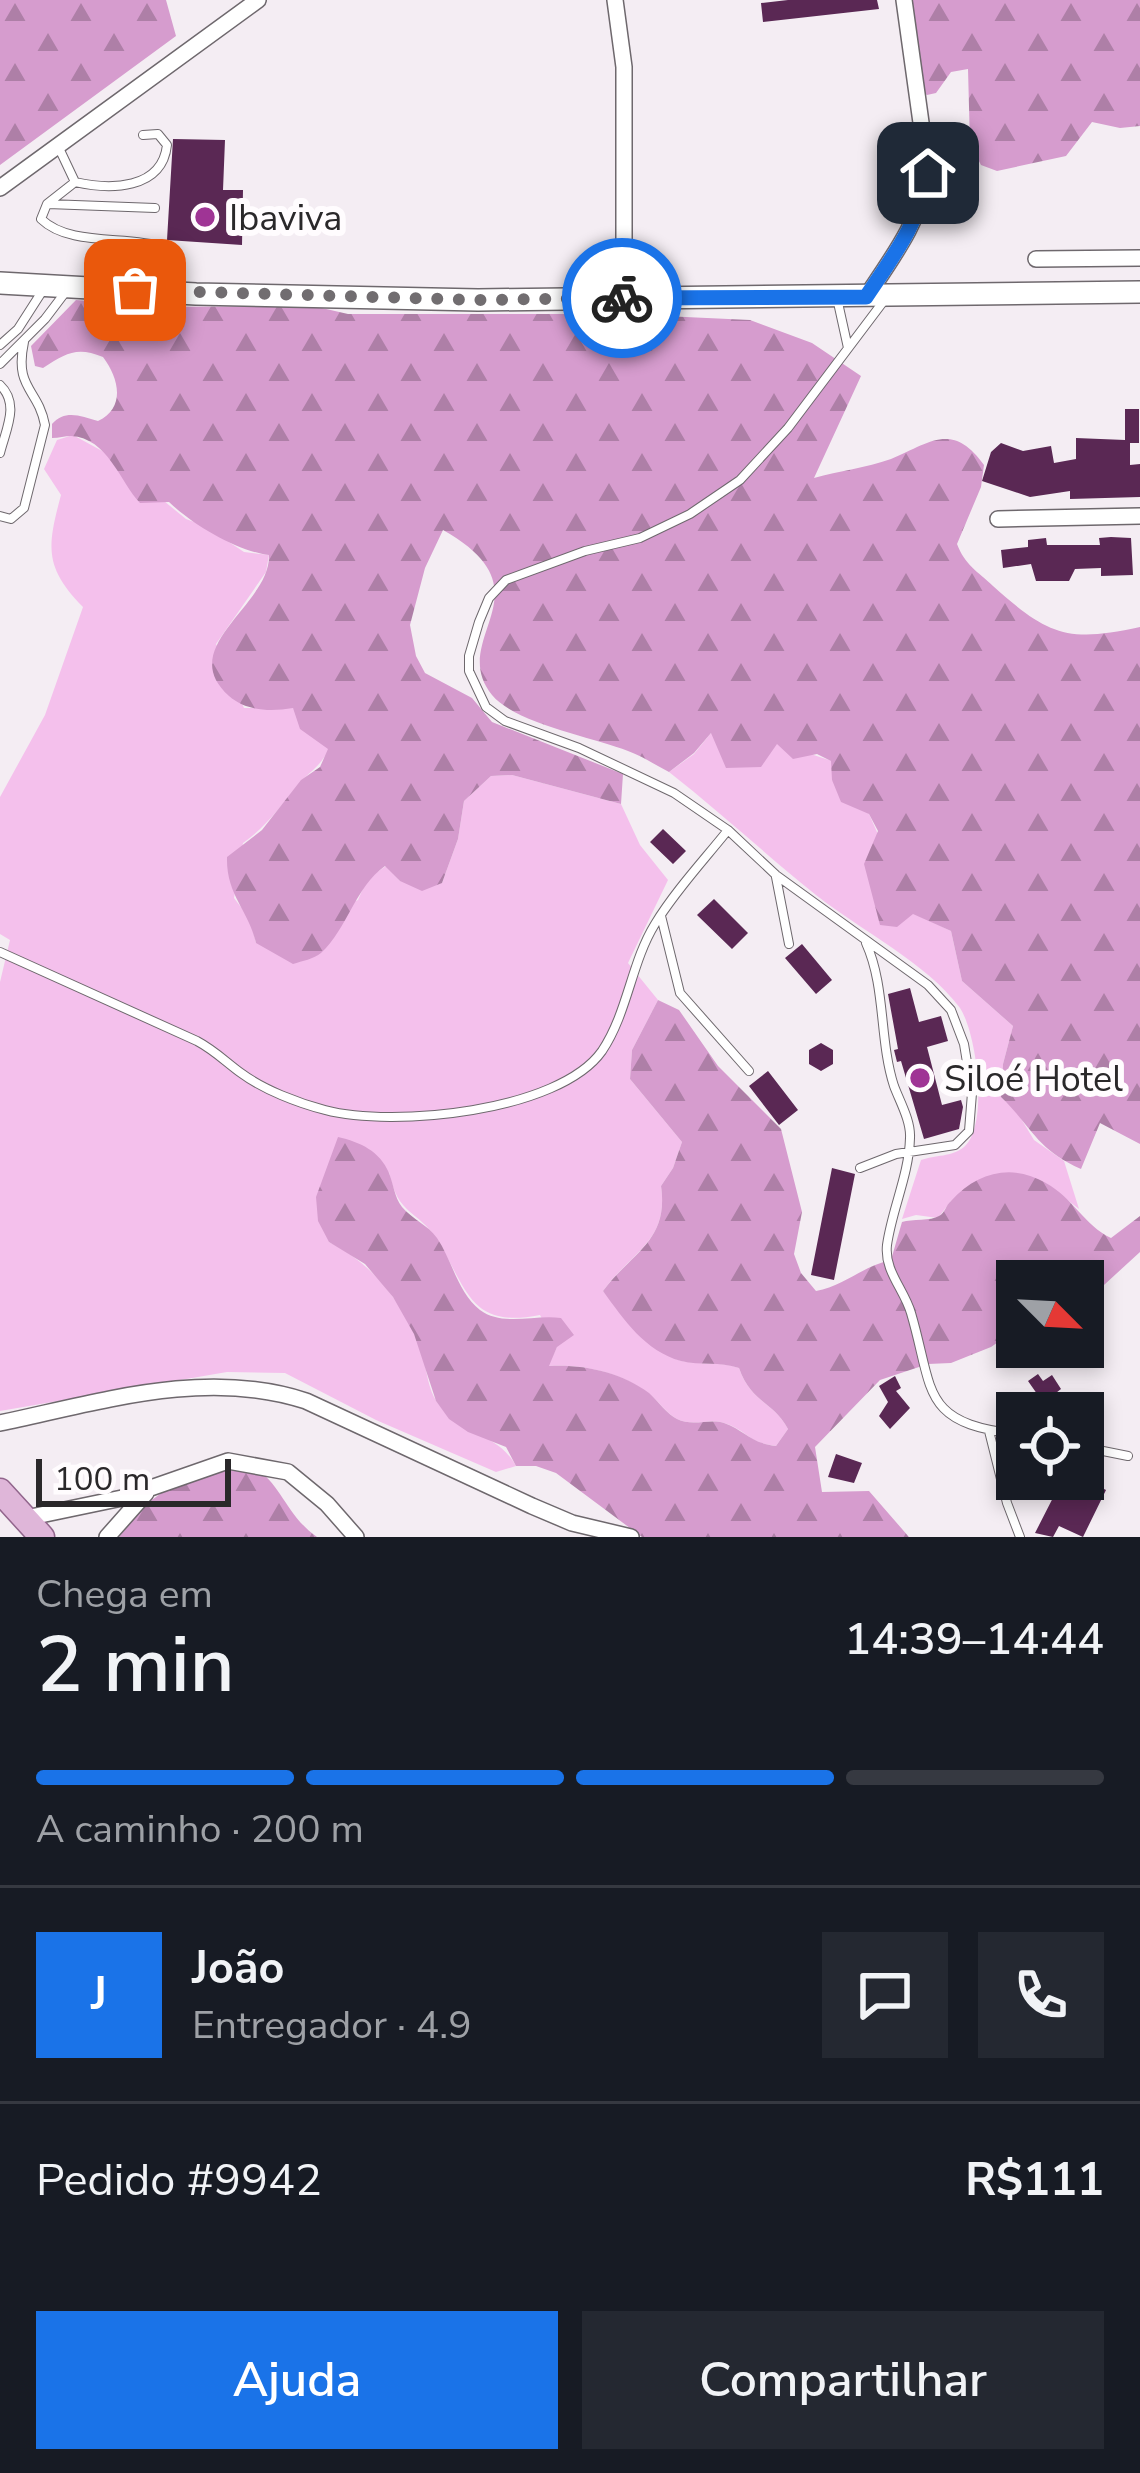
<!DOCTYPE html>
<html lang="pt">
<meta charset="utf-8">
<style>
:root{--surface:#171b24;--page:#242831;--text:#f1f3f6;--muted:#9ea1a6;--line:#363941;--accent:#1a73e8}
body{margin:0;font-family:"Nunito Sans",sans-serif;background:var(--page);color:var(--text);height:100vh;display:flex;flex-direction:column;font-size:45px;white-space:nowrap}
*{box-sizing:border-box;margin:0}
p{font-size:39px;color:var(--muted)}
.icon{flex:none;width:66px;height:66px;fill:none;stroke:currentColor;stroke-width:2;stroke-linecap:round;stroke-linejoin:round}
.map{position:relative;height:1537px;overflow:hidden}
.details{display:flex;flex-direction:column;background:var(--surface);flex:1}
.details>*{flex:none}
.needle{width:78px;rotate:114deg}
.tools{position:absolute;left:996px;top:1260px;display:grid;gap:24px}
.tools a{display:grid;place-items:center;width:108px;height:108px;border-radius:0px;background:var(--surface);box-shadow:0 6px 18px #0003;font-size:60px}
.scale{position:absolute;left:36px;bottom:30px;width:195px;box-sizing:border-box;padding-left:12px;border:6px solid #2a282a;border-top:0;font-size:33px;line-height:42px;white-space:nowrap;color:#2a282a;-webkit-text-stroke:9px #fffcfe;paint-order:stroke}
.pin{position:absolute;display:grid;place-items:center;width:102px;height:102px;color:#fff;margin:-51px;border-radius:24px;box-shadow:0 6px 18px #0006}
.courier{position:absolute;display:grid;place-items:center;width:120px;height:120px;margin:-60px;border:9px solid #1a73e8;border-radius:50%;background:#fff;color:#222;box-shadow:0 3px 15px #0007}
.headline em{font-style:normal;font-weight:600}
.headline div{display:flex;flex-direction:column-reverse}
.headline{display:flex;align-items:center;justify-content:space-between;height:204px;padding:0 36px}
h1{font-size:78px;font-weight:600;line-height:90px}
.bar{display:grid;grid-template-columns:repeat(4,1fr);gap:18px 12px;align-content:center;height:144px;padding:0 36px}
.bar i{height:15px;border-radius:9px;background:var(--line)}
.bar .selected{background:var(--accent)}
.bar p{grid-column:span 4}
.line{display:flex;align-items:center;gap:30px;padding:0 36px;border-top:3px solid var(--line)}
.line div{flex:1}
.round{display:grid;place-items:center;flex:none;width:126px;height:126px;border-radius:0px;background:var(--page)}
.button{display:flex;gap:24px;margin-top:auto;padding:24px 36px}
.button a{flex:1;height:138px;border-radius:0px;background:var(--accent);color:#fff;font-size:48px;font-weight:600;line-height:138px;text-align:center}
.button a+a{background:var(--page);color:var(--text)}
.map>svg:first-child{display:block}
.green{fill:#f4c0ec}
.forest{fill:url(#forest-firs)}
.building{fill:#5a2854}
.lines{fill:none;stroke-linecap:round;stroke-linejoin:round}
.service-casing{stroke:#6e686d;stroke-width:10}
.minor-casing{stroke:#6e686d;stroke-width:18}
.tertiary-casing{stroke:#6e686d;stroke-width:24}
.primary-casing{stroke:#91658c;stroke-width:27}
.service{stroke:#fff;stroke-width:8}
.minor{stroke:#fff;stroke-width:15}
.tertiary{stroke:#fff;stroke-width:21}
.primary{stroke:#dfb6d9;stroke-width:24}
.done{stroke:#716d70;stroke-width:12;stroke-dasharray:0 21.6}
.route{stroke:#1a73e8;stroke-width:15}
.poi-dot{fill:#9f3495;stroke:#fffcfe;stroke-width:4.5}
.labels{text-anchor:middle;stroke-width:12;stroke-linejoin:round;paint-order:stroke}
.poi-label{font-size:36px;fill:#2a282a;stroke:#fffcfe;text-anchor:start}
</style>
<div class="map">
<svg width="1140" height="1537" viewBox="0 0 1140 1537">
<defs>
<pattern id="forest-firs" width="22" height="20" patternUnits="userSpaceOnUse" patternTransform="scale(3)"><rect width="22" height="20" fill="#d69cce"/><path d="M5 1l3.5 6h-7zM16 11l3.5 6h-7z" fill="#ae7fa7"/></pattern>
</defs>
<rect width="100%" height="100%" fill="#f4edf3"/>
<path class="green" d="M73 435 104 452 186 519 205 526 244 552 269 555 266 572 216 644 244 708H293L329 749C319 769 310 770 297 786 280 807 266 827 243 843L234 898 250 919 256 943 358 900 367 879 386 866 400 881 442 883 458 839 464 801 491 776 512 775 621 804 640 845 668 880 628 963 658 1000 632 1050 630 1079 682 1142 673 1168 661 1186C669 1241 632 1251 603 1291 625 1313 652 1353 682 1361 702 1365 719 1361 739 1368 752 1404 772 1400 788 1429L776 1446C748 1443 747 1430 724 1423 710 1418 693 1427 677 1419 666 1413 658 1400 648 1393 620 1372 583 1364 548 1366L557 1347 540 1315C469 1329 468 1289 437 1240 418 1209 398 1217 389 1172L329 1242C374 1264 408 1308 423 1357 427 1371 428 1389 437 1402 461 1437 497 1431 516 1466L496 1472 376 1420 285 1373 227 1372 0 1411V982L10 940 0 934V797L45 715 83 607C44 567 47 547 61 495L44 469 57 440Z
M711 733 777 743 832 761V780L869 814 913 913 951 931 962 981 1013 1026 1003 1064 1001 1097 1017 1112 1034 1140 1064 1161 1079 1209 1046 1183 951 1201 938 1218 916 1215 902 1219 921 1160C935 1155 952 1157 964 1147 989 1126 977 1034 960 1008 927 963 860 930 816 895 766 855 719 811 669 772L694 754Z"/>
<path class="forest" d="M0 0H166L176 36 0 165Z
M907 0H1140V126L1120 128 1092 122 1066 156 997 171 981 165 970 144 968 69 951 72 936 93 927 95 920 90Z
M76 300 153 307 313 306 348 314H621L750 320 812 343 861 376 814 478C839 471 866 468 891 459 930 443 952 421 984 465L981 487 957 544C965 565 977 571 993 586 1048 635 1067 643 1140 627V1144L1100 1123 1081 1169C1036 1149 1033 1128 1001 1097L1003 1064 1013 1026 962 981 951 931 913 914 897 927 880 925 864 864 878 831 869 814 841 802 832 780 831 761 817 754 793 759 777 744 761 767 726 768 711 733 694 753 669 772C655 765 642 756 628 751 593 737 516 724 492 695 446 638 553 592 443 530L425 568 410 625 416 656 425 673 472 698 492 722 623 774 621 804 512 775 491 776 464 801 458 839 442 883 422 891 400 881 385 866C355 887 348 928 321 953 314 959 302 961 293 964L256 943C248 909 226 895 227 857L262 830 301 780 320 767 328 749 300 729 293 708C270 712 246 711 229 696 174 647 271 605 269 555 237 551 193 525 169 502L140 503C120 482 108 438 71 436 65 436 59 438 52 438V424C65 409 81 416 98 421 126 408 119 378 103 357 77 346 66 353 43 368L35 366 31 346Z
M658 1000 679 1010 718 1066 781 1129 802 1212 794 1254 801 1273 816 1291C844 1286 863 1266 891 1260L902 1222C912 1219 931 1221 939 1216 945 1213 946 1205 951 1201 977 1172 1012 1163 1046 1183 1073 1198 1084 1225 1111 1238L1140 1216V1252L1104 1285 1083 1296V1281H1017V1329L991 1347 951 1363 928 1364 880 1380 815 1447 822 1492 869 1491 909 1537H642L556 1473 536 1466H516L506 1447 468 1432 449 1419 436 1401 414 1334 393 1297 365 1264 329 1242 318 1221 316 1197 338 1137C360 1142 380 1151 389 1173 394 1186 394 1196 402 1207 412 1219 428 1225 437 1238 452 1260 458 1293 480 1310 503 1327 535 1314 561 1318L574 1335 557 1347 549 1366C583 1364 621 1372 649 1393 658 1401 667 1414 677 1419 693 1427 710 1418 724 1423 746 1431 750 1443 776 1446L788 1429C772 1400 752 1404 739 1368 719 1361 701 1366 681 1361 645 1351 624 1320 603 1291 632 1252 669 1241 661 1186L673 1168 682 1142 630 1079 632 1050Z
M237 1460C282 1474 280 1511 317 1537H119L145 1505 190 1472Z"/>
<path class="building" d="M788 0H877L879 9 763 22 761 3Z
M173 139 225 140 223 190H243L242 245 167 240Z
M1125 409H1139V443H1130V465L1140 464V497L1070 499V491L1030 497 982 481 991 452 1001 443 1023 451 1051 446 1054 463 1076 459V438L1125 440Z
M1111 537 1131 538 1133 575 1101 576V568L1075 569 1069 581H1036L1031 564 1003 568 1001 550 1028 547V540L1046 538 1047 545H1100L1099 538Z
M663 829 686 851 673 864 650 842Z
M714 899 748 933 732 949 697 915Z
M802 944 832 980 816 994 785 958Z
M910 988 919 1022 941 1016 948 1041 927 1047 942 1105 961 1100 963 1107 959 1129 924 1139 901 1061 897 1062 894 1050 898 1049 888 994Z
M821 1043 833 1050V1064L821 1071 809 1064V1050Z
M768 1071 798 1110 779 1125 749 1086Z
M832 1168 855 1174 834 1280 811 1275Z
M1038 1374 1043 1381 1052 1375 1061 1389 1052 1396 1059 1405 1049 1411 1028 1381Z
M895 1376 901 1388 896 1391 910 1408 890 1429 879 1416 888 1402 879 1386Z
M836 1454 862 1463 854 1483 828 1477Z
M1090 1482 1106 1490 1083 1537 1059 1526 1053 1537 1035 1533 1059 1486 1083 1497Z"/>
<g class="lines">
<g class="service-casing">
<path id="service" d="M58 146 75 182 47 204 41 219C70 247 127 235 163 247L169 291
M75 182C110 190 162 190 167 145L158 134 143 135
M48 204 155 208
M837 298 848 348
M0 345 18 329 43 290
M0 364 45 319 67 290
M0 385C20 404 6 429 0 453
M0 516 11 519 24 508 45 425C38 388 14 389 24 342
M776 877 789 944
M661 916 680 993 749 1071
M866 943C886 987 879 1040 894 1086 900 1102 911 1121 910 1138 909 1175 892 1209 887 1245 884 1271 904 1289 911 1313 934 1391 920 1423 1017 1434
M0 952 197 1041C214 1050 226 1062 241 1073 264 1090 298 1103 325 1110 392 1128 559 1112 602 1051 628 1012 631 963 655 924 675 891 704 860 728 830
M860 1168 896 1154 955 1145 969 1131 972 1093 964 1044 951 1010 928 985 776 875 728 830 674 793 579 748 505 721 486 707 469 671V656L479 622 489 598 506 580 585 551 640 538 690 514 740 480 788 428 886 298
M989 1431 1007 1503 1020 1537
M1083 1447 1128 1456"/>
</g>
<g class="minor-casing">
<path id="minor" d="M615 0 624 67V298
M0 188 258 0
M1036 259 1140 258
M866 297C892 258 921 220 928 173L904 0
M998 519 1140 516
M0 1423C100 1402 206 1368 306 1401L532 1506 572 1523 631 1537
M26 1518 122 1498 228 1461 288 1472 327 1504 356 1537
M107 1537 146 1493"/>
</g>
<g class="tertiary-casing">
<path id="tertiary" d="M0 283 196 294 478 300 1140 292"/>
</g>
<g class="primary-casing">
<path id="primary" d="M0 1491 42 1537"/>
</g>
<use href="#service" class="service"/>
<use href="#minor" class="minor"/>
<use href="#tertiary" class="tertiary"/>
<use href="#primary" class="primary"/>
</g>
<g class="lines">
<path class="done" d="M135 290 478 300 622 298"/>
<path class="route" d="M622 298 866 297C892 258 921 220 928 173"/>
</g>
<g class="poi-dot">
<circle cx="205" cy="217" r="12"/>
<circle cx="920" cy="1078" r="12"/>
</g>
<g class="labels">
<g class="poi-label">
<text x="229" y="230">Ibaviva</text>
<text x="944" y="1091">Siloé Hotel</text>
</g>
</g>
</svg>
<div class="tools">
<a><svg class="needle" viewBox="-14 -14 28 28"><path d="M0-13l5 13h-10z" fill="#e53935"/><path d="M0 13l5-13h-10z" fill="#9ea1a6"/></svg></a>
<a><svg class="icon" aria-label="locate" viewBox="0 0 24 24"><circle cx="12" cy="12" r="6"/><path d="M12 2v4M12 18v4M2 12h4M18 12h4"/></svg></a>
</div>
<div class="scale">100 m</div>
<div class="pin" style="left:135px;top:290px;background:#ea580c"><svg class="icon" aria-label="bag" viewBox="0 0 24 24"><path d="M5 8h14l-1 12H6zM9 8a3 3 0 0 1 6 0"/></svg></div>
<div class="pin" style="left:928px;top:173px;background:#1f2937"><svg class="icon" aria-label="home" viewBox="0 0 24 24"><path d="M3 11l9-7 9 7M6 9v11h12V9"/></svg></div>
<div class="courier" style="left:622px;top:298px"><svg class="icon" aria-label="bike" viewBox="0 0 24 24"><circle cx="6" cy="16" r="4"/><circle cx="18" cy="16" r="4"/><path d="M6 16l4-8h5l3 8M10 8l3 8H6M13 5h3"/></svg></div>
</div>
<section class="details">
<div class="headline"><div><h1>2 min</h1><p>Chega em</p></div><em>14:39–14:44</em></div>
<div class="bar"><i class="selected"></i><i class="selected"></i><i class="selected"></i><i></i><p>A caminho · 200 m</p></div>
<div class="line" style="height:216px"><b class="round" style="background:var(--accent);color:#fff">J</b><div><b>João</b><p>Entregador · 4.9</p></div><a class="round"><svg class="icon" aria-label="chat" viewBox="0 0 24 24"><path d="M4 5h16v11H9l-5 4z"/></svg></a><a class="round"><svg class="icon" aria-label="phone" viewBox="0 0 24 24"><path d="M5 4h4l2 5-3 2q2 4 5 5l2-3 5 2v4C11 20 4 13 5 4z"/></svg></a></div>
<div class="line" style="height:156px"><div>Pedido #9942</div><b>R$111</b></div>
<div class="button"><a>Ajuda</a><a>Compartilhar</a></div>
</section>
